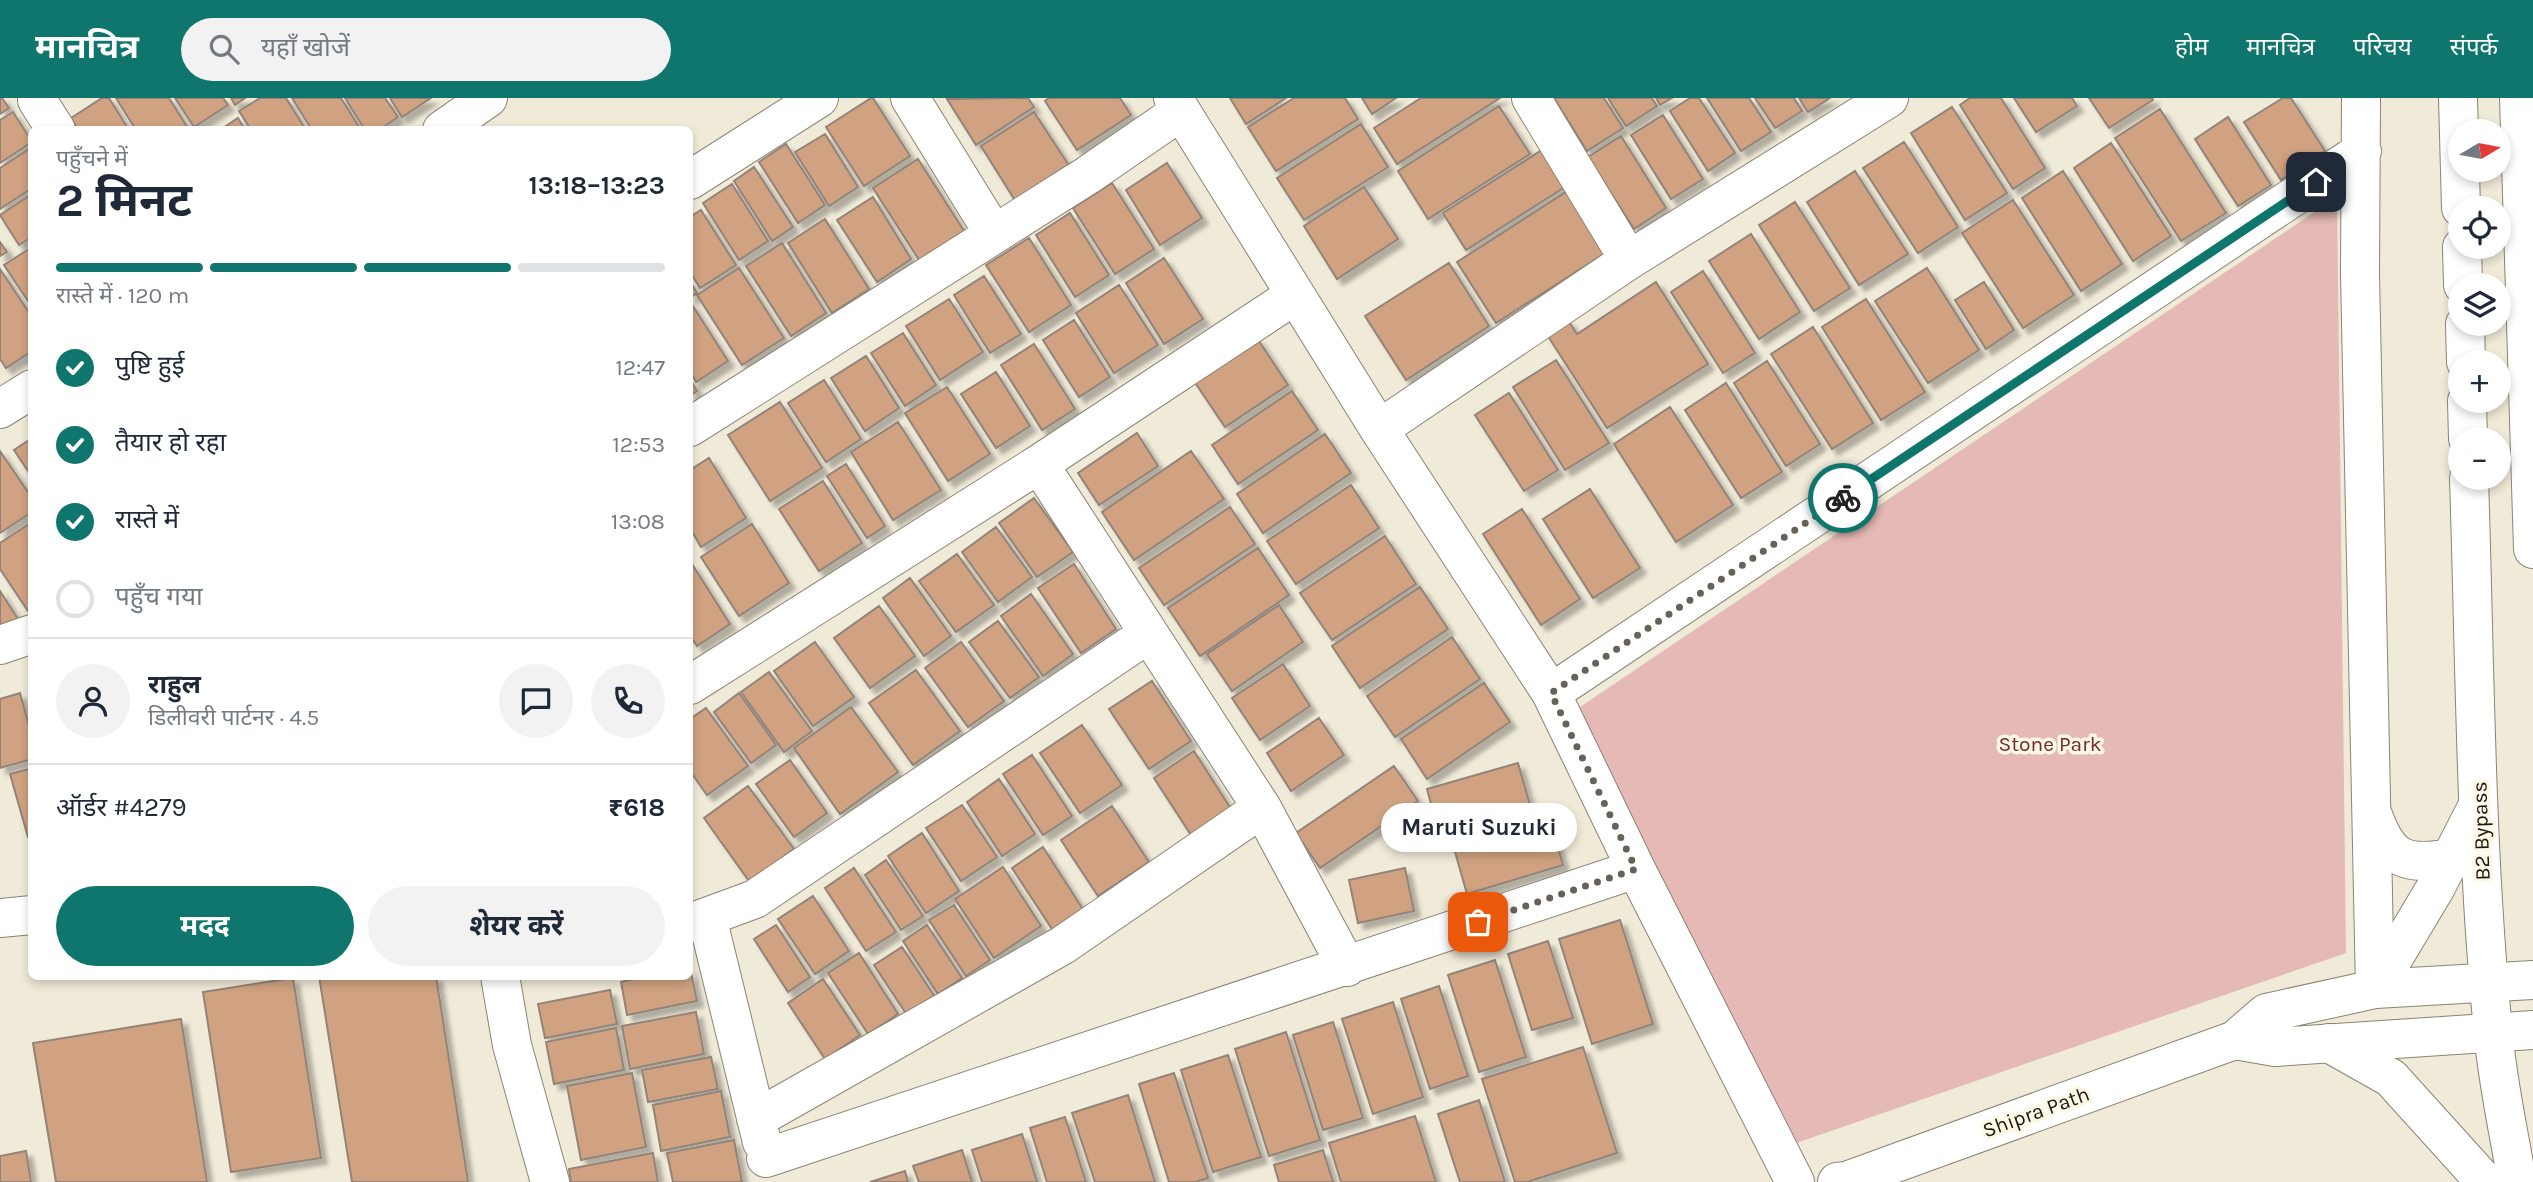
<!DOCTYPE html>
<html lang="hi">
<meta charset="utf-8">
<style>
:root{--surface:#fff;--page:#f2f2f3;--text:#1f2937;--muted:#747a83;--line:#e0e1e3;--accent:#0f766e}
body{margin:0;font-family:Karla,"Noto Sans Devanagari",sans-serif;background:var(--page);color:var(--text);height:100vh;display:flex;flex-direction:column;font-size:26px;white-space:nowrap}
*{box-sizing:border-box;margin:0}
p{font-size:23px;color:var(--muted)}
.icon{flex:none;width:38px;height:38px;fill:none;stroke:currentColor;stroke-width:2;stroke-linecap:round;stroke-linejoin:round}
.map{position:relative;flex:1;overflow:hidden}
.sheet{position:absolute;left:28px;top:28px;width:665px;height:854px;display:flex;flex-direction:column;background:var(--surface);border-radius:10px;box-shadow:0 4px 10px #0003}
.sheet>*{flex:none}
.needle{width:46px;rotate:80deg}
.tools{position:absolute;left:2448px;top:21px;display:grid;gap:14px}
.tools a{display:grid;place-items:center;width:63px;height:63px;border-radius:50%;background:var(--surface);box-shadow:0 4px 10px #0003;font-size:35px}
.pin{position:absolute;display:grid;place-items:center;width:60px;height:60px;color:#fff;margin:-30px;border-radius:14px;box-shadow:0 4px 10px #0006}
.courier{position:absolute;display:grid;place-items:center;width:70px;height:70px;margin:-35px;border:5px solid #0f766e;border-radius:50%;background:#fff;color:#222;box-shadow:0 2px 9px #0007}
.bubble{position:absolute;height:49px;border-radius:24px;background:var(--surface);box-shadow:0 4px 10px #0003;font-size:23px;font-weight:700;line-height:49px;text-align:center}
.overview em{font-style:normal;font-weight:700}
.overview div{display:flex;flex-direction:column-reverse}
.overview{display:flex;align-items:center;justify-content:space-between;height:119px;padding:0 28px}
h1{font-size:46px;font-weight:700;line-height:52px}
.bar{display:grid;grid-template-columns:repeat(4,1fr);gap:10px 7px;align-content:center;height:84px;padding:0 28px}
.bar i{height:9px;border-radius:5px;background:var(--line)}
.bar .selected{background:var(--accent)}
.bar p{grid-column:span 4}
.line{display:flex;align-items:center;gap:18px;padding:0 28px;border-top:2px solid var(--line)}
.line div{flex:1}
.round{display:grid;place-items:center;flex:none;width:74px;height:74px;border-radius:37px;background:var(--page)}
ol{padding:0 28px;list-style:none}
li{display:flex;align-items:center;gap:21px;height:77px}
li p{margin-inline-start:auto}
li .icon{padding:7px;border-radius:50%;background:var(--accent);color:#fff;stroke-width:4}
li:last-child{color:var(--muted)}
li i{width:38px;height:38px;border:4px solid var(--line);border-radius:50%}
.button{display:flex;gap:14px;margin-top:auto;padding:14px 28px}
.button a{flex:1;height:80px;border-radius:42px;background:var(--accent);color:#fff;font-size:28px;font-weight:700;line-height:80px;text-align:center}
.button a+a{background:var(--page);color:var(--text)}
header{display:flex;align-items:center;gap:42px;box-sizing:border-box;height:98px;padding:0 35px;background:var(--accent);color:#fff}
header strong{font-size:33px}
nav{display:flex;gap:38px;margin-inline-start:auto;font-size:24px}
.search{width:490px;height:63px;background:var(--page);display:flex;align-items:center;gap:18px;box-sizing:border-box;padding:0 24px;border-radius:38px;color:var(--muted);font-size:26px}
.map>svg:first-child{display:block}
.green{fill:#e5b9b5}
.building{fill:#d0a281;stroke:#93847a;stroke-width:2;filter:url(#shadow)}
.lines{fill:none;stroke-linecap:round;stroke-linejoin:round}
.minor-casing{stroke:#8a8474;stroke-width:40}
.major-casing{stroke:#8a8474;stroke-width:40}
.minor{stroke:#fff;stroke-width:38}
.major{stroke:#fff;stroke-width:38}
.done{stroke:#666258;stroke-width:7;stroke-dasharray:0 12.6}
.route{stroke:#0f766e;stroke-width:9}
.labels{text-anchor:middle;stroke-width:7;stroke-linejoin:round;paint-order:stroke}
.park-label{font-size:21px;fill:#712a28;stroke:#fdf7e5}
.street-label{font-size:21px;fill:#1b1913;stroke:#fdf7e5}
</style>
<header>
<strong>मानचित्र</strong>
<div class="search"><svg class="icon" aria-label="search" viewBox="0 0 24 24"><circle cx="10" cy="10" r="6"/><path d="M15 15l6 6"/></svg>यहाँ खोजें</div>
<nav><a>होम</a><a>मानचित्र</a><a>परिचय</a><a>संपर्क</a></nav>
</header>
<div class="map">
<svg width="2533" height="1084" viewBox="0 0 2533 1084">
<defs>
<filter id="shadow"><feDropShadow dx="6" dy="6" stdDeviation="2" flood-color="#0004"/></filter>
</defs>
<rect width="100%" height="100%" fill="#f0ead8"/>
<path class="green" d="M2337 99 2346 855 1779 1051 1580 609Z"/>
<path class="building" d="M0 0H2L9 10 0 16Z
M102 0H109L129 32H78L71 20Z
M116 0H169L189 32H136Z
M175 0H223L228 7 194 29Z
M231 0H245L235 7Z
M260 0H286L306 32H251L239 13Z
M292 0H341L361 32H312Z
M345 0H385L398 19 379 32H365Z
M390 0H431L402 19Z
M871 0H873L910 58 864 88 826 29Z
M1028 0 1034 9 976 47 947 1Z
M1049 0H1120L1131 17 1077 52 1045 3Z
M1230 0H1286L1246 26Z
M1294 0H1345L1358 21 1276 73 1248 29Z
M1362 0H1396L1372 16Z
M1421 0H1500L1397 66 1374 30Z
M1554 0H1604L1623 30 1587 53Z
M1608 0H1652L1657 8 1626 28Z
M1656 0H1672L1660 7Z
M1690 0H1699L1735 55 1708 73 1670 13Z
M1707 0H1749L1771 34 1741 53Z
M1755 0H1794L1802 13 1775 30Z
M1799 0H1830L1808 14Z
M1970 0H2001L2045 70 2013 91 1960 7Z
M2014 0H2072L2077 8 2036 34Z
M2089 0H2152L2153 2 2109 30Z
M2283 0H2291L2325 53 2281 82 2244 24Z
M1499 8 1530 56 1428 121 1398 73Z
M1952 9 2007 95 1965 122 1911 35Z
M2160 11 2226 115 2181 143 2115 40Z
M13 14 32 44 0 65V22Z
M1034 14 1070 69 1016 104 981 48Z
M1663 17 1703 81 1671 101 1631 37Z
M2228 19 2271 87 2238 108 2195 41Z
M238 20 245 32H220Z
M1361 26 1388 69 1304 122 1277 80Z
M825 36 858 89 829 108 795 54Z
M1621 38 1666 110 1634 131 1588 59Z
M1904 44 1958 129 1918 155 1863 70Z
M2111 45 2171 138 2133 163 2074 70Z
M786 46 825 107 798 125 759 64Z
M1545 50 1568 87 1466 152 1443 115Z
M29 51 32 55V90L0 111V70Z
M918 61 964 133 919 162 873 90Z
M1167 65 1202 120 1160 147 1126 92Z
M754 69 793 129 772 143 734 83Z
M1855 73 1908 156 1859 187 1807 104Z
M2063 73 2122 166 2081 193 2022 100Z
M1112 85 1154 151 1115 176 1073 110Z
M732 86 768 143 739 162 703 105Z
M1364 89 1398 141 1337 181 1304 128Z
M1569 92 1607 154 1496 225 1457 164Z
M32 96V139L19 147 0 117Z
M873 99 911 161 877 184 837 122Z
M2013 102 2074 197 2023 230 1962 135Z
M1795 104 1850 190 1814 213 1759 127Z
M701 112 736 167 700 190 690 174V119Z
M1070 115 1109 177 1075 199 1036 137Z
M825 121 869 191 832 215 788 145Z
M1751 136 1800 214 1759 241 1709 163Z
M1029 140 1071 207 1029 234 986 167Z
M0 144 7 154 0 158Z
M782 145 826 215 791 238 746 168Z
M32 149V209L4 167Z
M1164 160 1203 221 1164 246 1126 185Z
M1449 165 1489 228 1406 282 1365 218Z
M739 170 784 240 742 267 697 197Z
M1927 170 1979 252 1928 285 1875 203Z
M0 171 32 219V253L6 270 0 261Z
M1703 173 1755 255 1723 275 1671 194Z
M984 178 1021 236 990 255 954 197Z
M690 183 697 195 690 200Z
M1656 184 1708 266 1607 330 1546 235 1568 222 1577 236Z
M1984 184 2014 232 1986 251 1955 202Z
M1119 187 1158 247 1114 275 1076 215Z
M949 201 983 254 940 282 906 228Z
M1866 201 1925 294 1881 322 1822 229Z
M691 205 728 263 696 284 690 273V206Z
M1074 222 1110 279 1079 299 1043 242Z
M1813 229 1873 325 1832 351 1771 256Z
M903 235 936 287 905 308 871 255Z
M1257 240 1288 287 1225 329 1194 283Z
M1034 246 1075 311 1042 332 1001 267Z
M866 258 899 310 865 333 831 280Z
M1556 262 1609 345 1565 372 1513 289Z
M1767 263 1820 346 1786 368 1734 285Z
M996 274 1030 328 996 350 961 296Z
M690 281 697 293 690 298Z
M824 282 861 341 826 364 788 305Z
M1726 285 1782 374 1741 400 1685 312Z
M947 289 990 356 948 383 905 315Z
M1292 293 1318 332 1238 386 1212 347Z
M1509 295 1558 372 1524 393 1475 317Z
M780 304 822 370 770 403 728 337Z
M1670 309 1733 407 1676 444 1614 346Z
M898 324 941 392 893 422 851 354Z
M1137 335 1158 368 1099 407 1078 375Z
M1325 336 1351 375 1263 435 1237 396Z
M32 340V379L14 352Z
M0 353 32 400V414L0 435Z
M1191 353 1224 401 1134 462 1102 414Z
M709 360 746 420 701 449 690 430V372Z
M846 366 885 428 867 440 827 378Z
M823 383 862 445 819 473 779 411Z
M1351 387 1379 430 1296 486 1267 443Z
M1590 391 1640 470 1593 500 1543 421Z
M1034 400 1073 454 1037 479 999 425Z
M1230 409 1255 446 1164 507 1139 470Z
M1522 411 1580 501 1541 527 1483 436Z
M32 424V510L28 513 0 471V445Z
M752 426 789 485 739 518 701 459Z
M996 429 1032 479 998 504 962 454Z
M1385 438 1416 486 1332 542 1300 495Z
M1258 450 1289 497 1200 558 1168 510Z
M957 456 994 507 956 534 919 483Z
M692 466 730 526 697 548 690 537V468Z
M1074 466 1116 531 1081 555 1038 490Z
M910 480 951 538 924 558 883 500Z
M1420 489 1448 531 1360 590 1332 548Z
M0 493 20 524 0 537Z
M1031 496 1073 556 1043 578 1001 518Z
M1279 507 1303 544 1232 593 1207 556Z
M879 508 915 558 870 590 834 540Z
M998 523 1039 579 1010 600 969 544Z
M1452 539 1480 581 1395 639 1367 598Z
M815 544 854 599 813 628 774 573Z
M961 544 1004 603 968 629 925 570Z
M1283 566 1310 608 1260 642 1232 600Z
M916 572 960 633 913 667 869 605Z
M769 574 812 633 784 654 741 594Z
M1152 583 1191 643 1149 671 1109 611Z
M1484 585 1510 624 1427 681 1401 641Z
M20 595 32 639V661L0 670V601Z
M739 595 776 647 751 665 714 614Z
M851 609 898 674 840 716 794 650Z
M706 610 748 668 707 697 690 673V621Z
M1319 620 1344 657 1291 693 1267 655Z
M1082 627 1122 687 1080 715 1040 655Z
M1194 653 1231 711 1191 737 1154 680Z
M1032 657 1072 718 1043 737 1003 676Z
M790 662 827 715 794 739 756 686Z
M1518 665 1534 721 1442 746 1427 691Z
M1394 668 1418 703 1320 770 1296 735Z
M32 670V737L28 739 10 676Z
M999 681 1035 736 1002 758 967 704Z
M748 688 794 751 749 783 704 720Z
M962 707 997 759 961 783 926 730Z
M1112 708 1149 764 1098 798 1061 742Z
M1549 718 1563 767 1467 796 1453 747Z
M922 735 959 793 926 815 888 758Z
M1043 749 1084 813 1054 834 1012 770Z
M886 762 923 818 901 832 865 777Z
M1003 769 1041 828 994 860 955 801Z
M854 770 896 834 866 853 825 790Z
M1405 770 1414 813 1358 825 1349 782Z
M813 798 849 853 815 876 778 821Z
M954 807 990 862 966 878 929 822Z
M1620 822 1653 926 1592 946 1559 841Z
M776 827 810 879 788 894 754 841Z
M927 827 962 880 938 896 903 843Z
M1548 843 1573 920 1532 932 1508 856Z
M902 849 935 899 907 917 874 867Z
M859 855 898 916 868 936 828 875Z
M1495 862 1526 959 1479 974 1448 877Z
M690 870 697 903 627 917 621 884 646 878H690Z
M319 878H436L468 1084H352Z
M293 880 321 1060 231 1074 203 894Z
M823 881 860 937 825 961 788 905Z
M1439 888 1468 978 1430 991 1401 901Z
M610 892 617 926 545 940 538 906Z
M1393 904 1423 999 1373 1016 1342 921Z
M696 914 704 956 630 971 622 928Z
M181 921 207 1084H56L33 945Z
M1333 924 1363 1020 1323 1032 1293 937Z
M616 930 624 972 554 986 546 944Z
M1286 934 1320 1042 1269 1058 1235 951Z
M1583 949 1617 1055 1527 1084H1515L1482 981Z
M1228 957 1261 1059 1213 1074 1181 972Z
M711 959 718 991 648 1004 642 972Z
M632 975 646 1049 581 1062 567 988Z
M1174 975 1208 1080 1195 1084H1169L1139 986Z
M721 993 730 1039 661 1053 653 1007Z
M1128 997 1155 1084H1095L1072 1015Z
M1479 1002 1505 1084H1460L1438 1016Z
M1415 1018 1436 1084H1341L1329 1045Z
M1065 1019 1086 1084H1047L1030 1030Z
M1022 1036 1037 1084H982L972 1052Z
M734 1042 742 1084H673L667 1055Z
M962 1052 972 1084H919L913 1068Z
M1323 1052 1333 1084H1279L1274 1067Z
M26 1053 31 1084H0V1058Z
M653 1055 658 1084H571L569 1071Z
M905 1073 908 1084H870Z"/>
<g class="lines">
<g class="minor-casing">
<path id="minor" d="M39 0 37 2 56 32
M910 0 994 136
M1173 0 1379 331 1551 595 1636 771 1795 1084
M1531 0 1629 162
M2361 0 2360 176 2375 891
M442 32 488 0
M690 82 819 0
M0 311 32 291
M690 329 1088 77 1181 13
M1379 331 1629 162 1889 0
M1039 366 1262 710 1347 869
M0 547 32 536
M690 587 1039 366 1295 197
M1551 595 2362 53
M2373 717C2389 762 2405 768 2451 760
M707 819 762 1044
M0 820 32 817
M690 825 755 801 1148 536
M500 878 512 947 550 1084
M2235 942 2275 949 2533 932
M756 1021 1063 847 1262 710
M766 1060 1636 771
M1837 1084 1846 1083 2235 942 2266 915 2375 891 2533 882"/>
</g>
<g class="major-casing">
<path id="major" d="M2458 0 2461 110
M2519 0 2533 451
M2462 149 2463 187
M2465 226 2466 264
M2467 303 2468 341
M2469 380C2475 564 2475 749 2493 932 2497 983 2509 1034 2517 1084
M2375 891 2436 789 2478 707
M2329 945 2391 980 2485 1084"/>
</g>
<use href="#minor" class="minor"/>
<use href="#major" class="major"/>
</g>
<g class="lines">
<path class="done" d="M1478 824 1636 771 1551 595 1843 400"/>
<path class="route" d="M1843 400 2316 84"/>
</g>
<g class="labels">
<g class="park-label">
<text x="2050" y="653">Stone Park</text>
</g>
<g class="street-label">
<text transform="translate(2481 733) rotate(-92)" y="7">B2 Bypass</text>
<text transform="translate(2036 1014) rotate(-20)" y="7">Shipra Path</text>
</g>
</g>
</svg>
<div class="tools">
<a><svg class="needle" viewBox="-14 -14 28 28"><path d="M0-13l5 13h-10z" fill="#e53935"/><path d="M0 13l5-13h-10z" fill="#747a83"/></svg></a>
<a><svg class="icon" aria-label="locate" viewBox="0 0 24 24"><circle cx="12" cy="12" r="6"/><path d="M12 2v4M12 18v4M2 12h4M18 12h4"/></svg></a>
<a><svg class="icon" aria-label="layers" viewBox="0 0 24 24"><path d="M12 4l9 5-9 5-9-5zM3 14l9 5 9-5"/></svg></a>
<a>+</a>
<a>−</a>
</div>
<div class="pin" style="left:1478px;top:824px;background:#ea580c"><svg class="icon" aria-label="bag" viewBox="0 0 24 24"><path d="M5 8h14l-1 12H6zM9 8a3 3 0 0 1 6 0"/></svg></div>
<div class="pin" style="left:2316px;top:84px;background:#1f2937"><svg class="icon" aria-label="home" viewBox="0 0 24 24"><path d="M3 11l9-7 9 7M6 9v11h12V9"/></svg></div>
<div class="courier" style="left:1843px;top:400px"><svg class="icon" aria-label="bike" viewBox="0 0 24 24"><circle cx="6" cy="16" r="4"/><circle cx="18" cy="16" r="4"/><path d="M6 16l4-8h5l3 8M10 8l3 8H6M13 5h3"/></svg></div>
<div class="bubble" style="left:1381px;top:705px;width:196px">Maruti Suzuki</div>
<section class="sheet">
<div class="overview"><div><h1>2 मिनट</h1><p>पहुँचने में</p></div><em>13:18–13:23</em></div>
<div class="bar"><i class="selected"></i><i class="selected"></i><i class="selected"></i><i></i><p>रास्ते में · 120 m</p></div>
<ol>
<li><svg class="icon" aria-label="check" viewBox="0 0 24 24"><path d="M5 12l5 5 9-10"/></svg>पुष्टि हुई<p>12:47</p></li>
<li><svg class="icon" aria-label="check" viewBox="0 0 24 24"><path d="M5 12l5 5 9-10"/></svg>तैयार हो रहा<p>12:53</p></li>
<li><svg class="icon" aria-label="check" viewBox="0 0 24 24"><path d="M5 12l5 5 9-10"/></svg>रास्ते में<p>13:08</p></li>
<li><i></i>पहुँच गया</li>
</ol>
<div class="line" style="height:126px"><a class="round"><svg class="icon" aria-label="person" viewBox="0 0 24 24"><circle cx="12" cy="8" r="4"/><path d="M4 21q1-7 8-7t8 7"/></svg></a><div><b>राहुल</b><p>डिलीवरी पार्टनर · 4.5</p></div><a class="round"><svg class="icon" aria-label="chat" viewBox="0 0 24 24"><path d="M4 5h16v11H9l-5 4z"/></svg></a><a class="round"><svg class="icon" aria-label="phone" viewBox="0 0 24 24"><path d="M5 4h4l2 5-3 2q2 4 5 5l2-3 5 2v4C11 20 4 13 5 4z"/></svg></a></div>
<div class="line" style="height:91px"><div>ऑर्डर #4279</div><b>₹618</b></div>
<div class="button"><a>मदद</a><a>शेयर करें</a></div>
</section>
</div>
